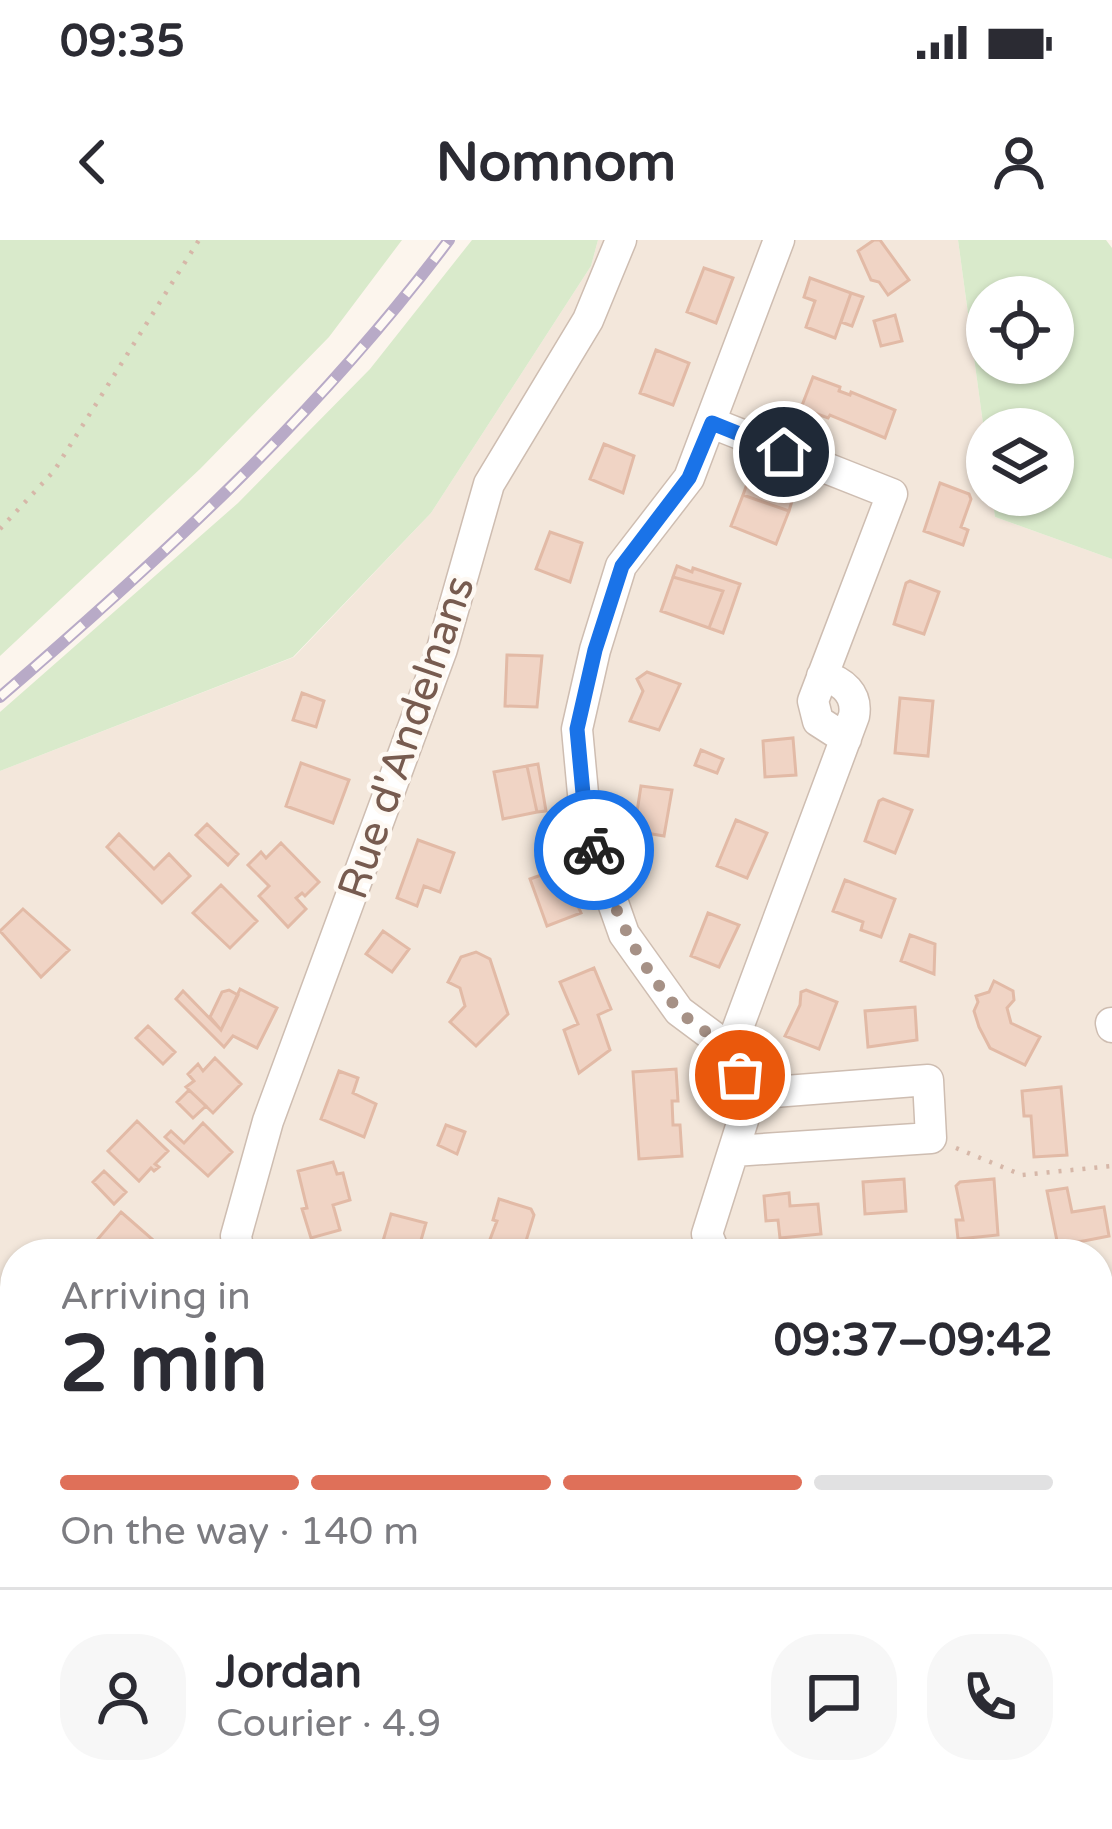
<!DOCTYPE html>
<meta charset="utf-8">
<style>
:root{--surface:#fff;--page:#f7f7f7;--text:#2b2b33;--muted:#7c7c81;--line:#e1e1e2;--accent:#df7059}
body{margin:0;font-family:"Varela Round",sans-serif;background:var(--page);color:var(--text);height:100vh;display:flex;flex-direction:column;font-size:45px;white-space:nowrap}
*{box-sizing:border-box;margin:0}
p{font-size:39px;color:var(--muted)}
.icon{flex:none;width:66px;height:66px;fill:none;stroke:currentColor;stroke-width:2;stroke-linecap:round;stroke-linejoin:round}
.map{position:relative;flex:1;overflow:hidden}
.details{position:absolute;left:0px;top:999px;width:1113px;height:591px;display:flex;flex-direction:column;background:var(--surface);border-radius:48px 48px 0 0;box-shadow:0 3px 9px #0004}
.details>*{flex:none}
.tools{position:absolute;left:966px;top:36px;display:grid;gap:24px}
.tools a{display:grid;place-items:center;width:108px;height:108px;border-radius:50%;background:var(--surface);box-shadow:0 3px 9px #0004;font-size:60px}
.pin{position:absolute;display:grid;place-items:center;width:102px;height:102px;color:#fff;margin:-51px;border:6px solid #fff;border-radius:50%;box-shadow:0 3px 12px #0007}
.courier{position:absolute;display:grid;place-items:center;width:120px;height:120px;margin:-60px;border:9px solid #1a73e8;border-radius:50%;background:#fff;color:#222;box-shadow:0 3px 15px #0007}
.head em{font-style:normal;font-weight:700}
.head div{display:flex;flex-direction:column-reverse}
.head{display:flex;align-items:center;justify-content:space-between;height:204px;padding:0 60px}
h1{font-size:78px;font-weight:700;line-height:90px}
.bar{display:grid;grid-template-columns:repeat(4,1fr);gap:18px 12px;align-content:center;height:144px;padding:0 60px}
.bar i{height:15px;border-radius:9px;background:var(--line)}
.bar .current{background:var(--accent)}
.bar p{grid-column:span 4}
.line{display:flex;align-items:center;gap:30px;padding:0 60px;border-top:3px solid var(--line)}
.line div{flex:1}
.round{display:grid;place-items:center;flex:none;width:126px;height:126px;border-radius:48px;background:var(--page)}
.status{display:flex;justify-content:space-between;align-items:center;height:84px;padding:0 60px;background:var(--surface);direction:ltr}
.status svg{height:33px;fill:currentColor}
header{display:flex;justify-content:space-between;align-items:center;height:156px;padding:0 60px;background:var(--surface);font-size:54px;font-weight:700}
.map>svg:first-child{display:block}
.residential{fill:#f3e7db;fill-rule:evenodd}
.education{fill:#f2e9f9}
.green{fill:#d9eacb;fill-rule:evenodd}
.building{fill:#f0d4c5;stroke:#e2baa6;stroke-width:3}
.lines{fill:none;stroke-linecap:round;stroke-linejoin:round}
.minor-casing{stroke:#cebdb1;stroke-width:33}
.path{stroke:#d6b7a8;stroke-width:4.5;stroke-dasharray:3 9;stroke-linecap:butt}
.minor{stroke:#fff;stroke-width:30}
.rail-casing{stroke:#b8aac7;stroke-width:12}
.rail{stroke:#fef9f3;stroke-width:8;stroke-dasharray:22;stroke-linecap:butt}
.done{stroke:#a69186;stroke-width:12;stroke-dasharray:0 21.6}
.route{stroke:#1a73e8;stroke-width:15}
.labels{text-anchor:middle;stroke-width:9;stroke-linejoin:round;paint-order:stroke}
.street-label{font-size:42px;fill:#775b4f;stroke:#fef9f3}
</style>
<div class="status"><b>09:35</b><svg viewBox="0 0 49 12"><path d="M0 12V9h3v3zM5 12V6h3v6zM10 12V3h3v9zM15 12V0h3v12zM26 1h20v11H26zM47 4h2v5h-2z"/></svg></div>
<header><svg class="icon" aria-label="back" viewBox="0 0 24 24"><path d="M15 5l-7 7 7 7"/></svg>Nomnom<svg class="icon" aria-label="person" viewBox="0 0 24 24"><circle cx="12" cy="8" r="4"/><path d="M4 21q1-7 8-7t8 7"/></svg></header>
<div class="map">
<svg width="1112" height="1589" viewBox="0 0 1112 1589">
<rect width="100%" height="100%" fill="#fcf5ed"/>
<path class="residential" d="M598 0H958L987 213V255H992L995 277 1112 319V1589H0V531L294 417 431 273 591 26ZM15 1014H1098V1575H15Z"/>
<path class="education" d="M15 1447V1575H220L227 1589H0V1456Z"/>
<path class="green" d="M0 0H402L329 97 200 229 0 416Z
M472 0H598L591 26 431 273 293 417 0 531V472L238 263 370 129Z
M958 0H1106L1112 8V319L995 277 992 255H1053V189H987V213ZM987 57H1053V123H987Z"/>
<path class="building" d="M874 0H880L909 40 888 55 879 42 871 40 858 11Z
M704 28 733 38 716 83 687 72Z
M810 38 851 53 835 98 806 87 815 61 804 57Z
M851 53 863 57 852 86 841 82Z
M895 75 902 101 881 106 874 81Z
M656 110 689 123 673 165 640 153Z
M813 137 840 147 839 151 850 155 851 152 895 170 885 198 830 175 828 178 801 168Z
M604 204 634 216 623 253 590 239Z
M748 241 792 261 789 271 743 255Z
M940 243 969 254 971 259 961 287 968 290 963 305 924 291Z
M743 255 789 271 776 304 731 286Z
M550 292 582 303 570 342 536 329Z
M677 326 692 332 693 328 740 344 723 393 709 388 723 351 673 337Z
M673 337 723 351 709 388 661 371Z
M910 341 939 352 924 394 894 384 906 343Z
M507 415 542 416 537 467 505 466Z
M647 432 680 444 659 490 630 481 643 451 637 439Z
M302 453 324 461 316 487 293 480Z
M900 458 933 461 928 516 895 513Z
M793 498 796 535 765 537 763 501Z
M701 510 723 519 717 533 695 525Z
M301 523 349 540 333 583 286 566Z
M538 524 546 571 537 572 527 526Z
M527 526 537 572 503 579 494 532Z
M641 546 672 550 664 596 634 591Z
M883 559 912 570 895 613 865 601 879 561Z
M736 580 767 593 747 638 717 626Z
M207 584 238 614 228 625 196 595Z
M119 594 154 629 169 614 190 636 162 663 107 607Z
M418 600 454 613 440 652 424 646 417 666 397 658Z
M281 603 319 642 305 656 302 653 296 658 306 669 288 687 259 656 269 646 248 625 261 612 266 618Z
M561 628 581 673 547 686 530 639Z
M845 640 895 659 881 697 861 690 863 682 833 671Z
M221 645 257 681 230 708 193 673Z
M23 669 69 710 41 737 0 691Z
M708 673 739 685 719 727 691 716Z
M383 691 409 709 392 732 366 714Z
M910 695 935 704 934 734 901 721Z
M476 712 490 719 508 774 476 806 450 782 465 766 460 748 448 742 461 717Z
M594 728 611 769 598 775 610 810 579 833 564 790 578 784 560 742Z
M994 741 1013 751 1014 760 1007 768 1011 783 1040 797 1025 825 990 808 979 787 974 771 978 762 976 756 989 752Z
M240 749 277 768 257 808 233 796 224 807 176 759 183 751 221 790Z
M229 750 238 755 221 790 210 777 222 752Z
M806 750 837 762 819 809 785 796 800 765 801 752Z
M915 767 917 800 868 807 865 771Z
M148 786 175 812 163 824 136 798Z
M215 818 241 844 213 873 186 847 194 841 188 834 198 824 203 831Z
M676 829 678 861H672L673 885H680L682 916 639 919 633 832Z
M339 831 358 838 353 853 376 864 364 897 321 879Z
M1061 847 1067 915 1034 917 1031 876H1024L1022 851Z
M189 850 206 866 193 878 177 862Z
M137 881 168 911 155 924 159 927 154 931 151 928 139 941 108 911Z
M203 883 232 912 208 936 165 897 171 891 184 903Z
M446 885 465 892 457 914 438 905Z
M333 922 337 934 343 933 350 960 333 965 340 990 311 998 302 969 307 968 298 931Z
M104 931 126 952 114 964 93 942Z
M904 939 906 971 865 974 863 942Z
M994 939 998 995 958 999 956 980H963L956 946 960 942Z
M1067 948 1072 972 1104 967 1109 996 1058 1006 1047 951Z
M789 953 790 966 818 964 821 994 780 998 778 980 766 981 764 956Z
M499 959 531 969 534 975 522 1014H490L486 1010 497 981 493 980Z
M121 972 167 1012 166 1014H113L97 1000Z
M391 974 426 983 417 1014 380 1011Z
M1112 1066V1096L1098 1098V1068Z
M1108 1163 1112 1215 1098 1216V1164Z
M1112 1322V1376L1098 1377V1324Z
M1112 1418V1451H1098V1419Z
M39 1575H197L204 1589H46Z
M294 1575H346L349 1581 360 1577 366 1589H301Z
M733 1575 735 1589H692L690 1577Z
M798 1575H840V1589H797Z"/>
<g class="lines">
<g class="minor-casing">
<path id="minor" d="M712 183 892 254 813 461 818 481 846 499
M1111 783 1112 787
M730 809 854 476C858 454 843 441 822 436
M734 911 931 898 928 840 747 854
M239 1014 236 996 268 881 442 409 489 244 588 80 621 0
M715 1014 707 994 745 874 747 854 730 809 679 771 624 694 586 586 577 489 595 410 621 326 689 238 779 0
M0 1281 15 1265
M255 1575 262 1589
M772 1589 773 1575
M937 1589 962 1578 978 1589
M1049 1589 1059 1575"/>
</g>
<path class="path" d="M0 289 54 231 199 0
M956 908 1022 935 1112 926
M1098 1554H1112"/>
<use href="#minor" class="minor"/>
<g class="rail-casing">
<path id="rail" d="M0 457C165 315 317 175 449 0"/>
</g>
<use href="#rail" class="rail"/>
</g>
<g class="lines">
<path class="done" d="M594 610C616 672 633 717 677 768 704 798 723 791 740 835"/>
<path class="route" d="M594 610 586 586 577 489 595 410 622 326 689 238 712 183 784 212"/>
</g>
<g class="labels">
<g class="street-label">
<text transform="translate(405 497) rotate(-71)" y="15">Rue d'Andelnans</text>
</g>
</g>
</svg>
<div class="tools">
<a><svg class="icon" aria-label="locate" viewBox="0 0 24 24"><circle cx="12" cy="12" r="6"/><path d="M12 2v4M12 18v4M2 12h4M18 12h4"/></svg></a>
<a><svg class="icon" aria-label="layers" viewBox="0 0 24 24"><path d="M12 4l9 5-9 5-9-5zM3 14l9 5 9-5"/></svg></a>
</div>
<div class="pin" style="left:740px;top:835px;background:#ea580c"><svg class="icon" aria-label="bag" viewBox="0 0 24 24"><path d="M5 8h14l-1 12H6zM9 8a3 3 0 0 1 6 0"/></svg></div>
<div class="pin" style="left:784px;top:212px;background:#1f2937"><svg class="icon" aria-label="home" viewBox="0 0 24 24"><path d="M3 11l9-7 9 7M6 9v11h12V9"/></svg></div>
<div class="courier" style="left:594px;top:610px"><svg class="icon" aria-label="bike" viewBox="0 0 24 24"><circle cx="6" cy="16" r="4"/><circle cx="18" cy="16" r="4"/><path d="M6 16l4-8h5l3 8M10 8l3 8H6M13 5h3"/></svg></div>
<section class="details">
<div class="head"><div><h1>2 min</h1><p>Arriving in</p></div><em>09:37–09:42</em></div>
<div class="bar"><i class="current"></i><i class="current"></i><i class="current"></i><i></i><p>On the way · 140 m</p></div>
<div class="line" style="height:216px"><a class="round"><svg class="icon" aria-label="person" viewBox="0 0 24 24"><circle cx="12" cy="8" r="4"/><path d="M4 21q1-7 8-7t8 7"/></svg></a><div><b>Jordan</b><p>Courier · 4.9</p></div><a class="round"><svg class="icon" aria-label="chat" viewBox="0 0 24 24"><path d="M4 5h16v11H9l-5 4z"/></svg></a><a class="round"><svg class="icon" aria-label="phone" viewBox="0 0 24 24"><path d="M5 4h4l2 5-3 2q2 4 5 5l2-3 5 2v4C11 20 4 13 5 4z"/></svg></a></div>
</section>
</div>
